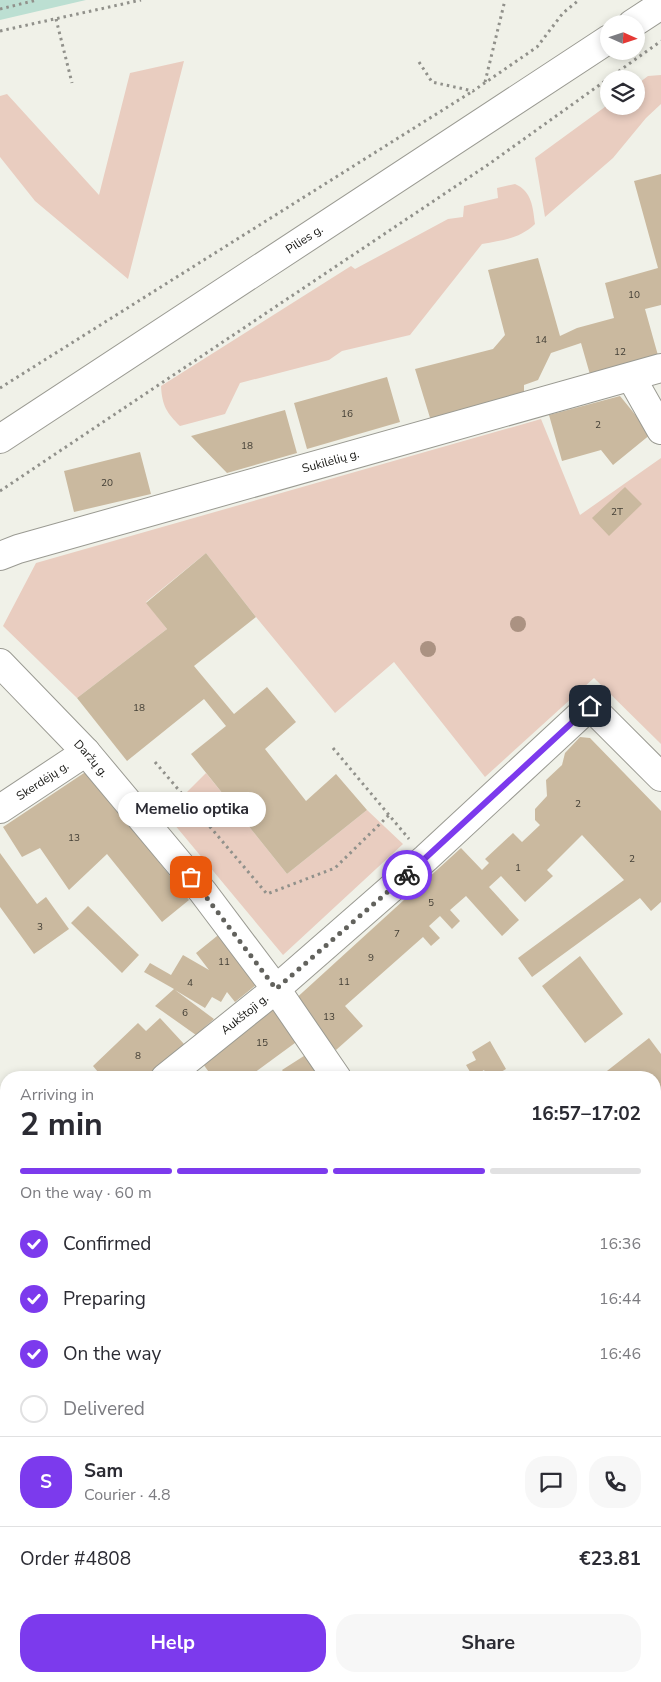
<!DOCTYPE html>
<meta charset="utf-8">
<style>
:root{--surface:#fff;--page:#f7f7f7;--text:#2b2b33;--muted:#7c7c81;--line:#e1e1e2;--accent:#7c3aed}
body{margin:0;font-family:"Nunito Sans",sans-serif;background:var(--page);color:var(--text);height:100vh;display:flex;flex-direction:column;font-size:19px;white-space:nowrap}
*{box-sizing:border-box;margin:0}
p{font-size:16px;color:var(--muted)}
.icon{flex:none;width:28px;height:28px;fill:none;stroke:currentColor;stroke-width:2;stroke-linecap:round;stroke-linejoin:round}
.map{position:relative;flex:1;overflow:hidden}
.panel{position:absolute;left:0px;top:1071px;width:661px;height:611px;display:flex;flex-direction:column;background:var(--surface);border-radius:20px 20px 0 0;box-shadow:0 2px 8px #0003}
.panel>*{flex:none}
.needle{width:32px;rotate:93deg}
.tools{position:absolute;left:600px;top:15px;display:grid;gap:10px}
.tools a{display:grid;place-items:center;width:45px;height:45px;border-radius:50%;background:var(--surface);box-shadow:0 2px 8px #0003;font-size:25px}
.pin{position:absolute;display:grid;place-items:center;width:42px;height:42px;color:#fff;margin:-21px;border-radius:10px;box-shadow:0 2px 8px #0006}
.courier{position:absolute;display:grid;place-items:center;width:50px;height:50px;margin:-25px;border:4px solid #7c3aed;border-radius:50%;background:#fff;color:#222;box-shadow:0 1px 6px #0007}
.bubble{position:absolute;height:35px;border-radius:18px;background:var(--surface);box-shadow:0 2px 8px #0003;font-size:16px;font-weight:700;line-height:35px;text-align:center}
.head em{font-style:normal;font-weight:700}
.head div{display:flex;flex-direction:column-reverse}
.head{display:flex;align-items:center;justify-content:space-between;height:85px;padding:0 20px}
h1{font-size:32px;font-weight:700;line-height:38px}
.bar{display:grid;grid-template-columns:repeat(4,1fr);gap:8px 5px;align-content:center;height:60px;padding:0 20px}
.bar i{height:6px;border-radius:4px;background:var(--line)}
.bar .current{background:var(--accent)}
.bar p{grid-column:span 4}
.line{display:flex;align-items:center;gap:12px;padding:0 20px;border-top:1px solid var(--line)}
.line div{flex:1}
.round{display:grid;place-items:center;flex:none;width:52px;height:52px;border-radius:20px;background:var(--page)}
ol{padding:0 20px;list-style:none}
li{display:flex;align-items:center;gap:15px;height:55px}
li p{margin-inline-start:auto}
li .icon{padding:5px;border-radius:50%;background:var(--accent);color:#fff;stroke-width:4}
li:last-child{color:var(--muted)}
li i{width:28px;height:28px;border:2px solid var(--line);border-radius:50%}
.button{display:flex;gap:10px;margin-top:auto;padding:10px 20px}
.button a{flex:1;height:58px;border-radius:20px;background:var(--accent);color:#fff;font-size:20px;font-weight:700;line-height:58px;text-align:center}
.button a+a{background:var(--page);color:var(--text)}
.map>svg:first-child{display:block}
.green{fill:#e9cdc0}
.water{fill:#bcdfd2}
.building{fill:#cab99f}
.lines{fill:none;stroke-linecap:round;stroke-linejoin:round}
.minor-casing{stroke:#9a9a92;stroke-width:30}
.major-casing{stroke:#9a9a92;stroke-width:30}
.path{stroke:#91918b;stroke-width:3;stroke-dasharray:2.5 4;stroke-linecap:butt}
.minor{stroke:#fff;stroke-width:28}
.major{stroke:#fff;stroke-width:28}
.tree{fill:#ab9282}
.done{stroke:#62625d;stroke-width:5;stroke-dasharray:0 9}
.route{stroke:#7c3aed;stroke-width:6}
.labels{text-anchor:middle;stroke-width:4;stroke-linejoin:round;paint-order:stroke}
.number-label{font-size:10px;fill:#423e35}
.street-label{font-size:12px;fill:#151512;stroke:#fffffe}
</style>
<div class="map">
<svg width="661" height="1682" viewBox="0 0 661 1682">
<rect width="100%" height="100%" fill="#f0f1e8"/>
<path class="green" d="M184 61 128 279 35 201 0 157V96L7 94 99 195 130 73Z
M661 75V104L646 118 613 158 545 217 535 158 609 104V106H636V85L648 76Z
M515 184C532 191 533 208 535 224 519 239 503 240 482 244L410 335 342 351 329 360 240 383 225 414 180 426C167 413 162 406 161 386L351 266 355 269 448 219 463 217 464 206 498 198 497 188Z
M541 419 580 515 661 458V744L594 678 485 777 394 662 335 713 256 617 206 553 146 602 167 629 77 698 3 626 36 563Z
M206 773 287 874 367 810 403 844 283 955 164 812 176 803Z"/>
<path class="water" d="M0 0H86L0 20Z"/>
<path class="building" d="M661 174V305L645 309 659 359 591 378 581 343 551 353 538 380 524 385V395L431 421 415 369 493 349 505 335 488 270 538 258 560 336 577 328 614 318 605 283 658 268 634 181Z
M387 377 400 422 307 449 294 403Z
M620 396 651 434 613 465 601 450 562 461 549 415Z
M285 410 297 453 227 473 191 436Z
M140 452 151 494 74 512 64 471Z
M625 487 642 504 609 536 592 518Z
M206 553 256 617 194 666 234 714 267 687 296 722 265 749 306 801 336 774 367 810 287 874 191 754 226 726 204 699 127 761 77 698 167 629 146 603Z
M580 737 590 738 661 811V902L651 911 640 898 532 977 518 958 624 880 582 835 547 870 553 876 525 902 501 876 489 887 519 920 502 936 466 896 450 910 460 921 452 929 440 916 429 926 440 938 431 946 423 937 345 1006 363 1026 336 1050 292 1002 461 848 482 870 489 863 485 859 513 833 522 842 540 825 535 820V809L547 796 546 780 562 765 565 753Z
M87 771 189 900 162 922 107 854 69 890 40 848 22 857 3 827Z
M0 853 37 904 46 897 69 929 34 954 0 907Z
M88 906 139 955 122 973 71 923Z
M222 932 261 981 235 1002 227 992 221 1002 212 997 205 1008 175 990 214 1019 196 1035 155 1006 174 989 144 972 150 963 171 975 183 955 209 970 196 953Z
M580 956 623 1014 585 1043 542 986Z
M275 1005 299 1040 250 1076 251 1078H213L201 1061Z
M160 1018 184 1044 148 1078H103L93 1066 138 1023 146 1031Z
M649 1038 661 1054V1127L660 1125 655 1128V1078H598Z
M490 1041 506 1069 491 1078H488L484 1070 473 1077 466 1065 476 1060 472 1052Z
M307 1054 323 1078H288L282 1070Z
M6 1160V1209L0 1215V1167Z
M661 1196V1232L655 1224V1201Z
M6 1239V1258L0 1251V1245Z
M0 1300 6 1307V1433L0 1426Z
M655 1403 661 1409V1434L655 1427Z
M0 1457 6 1463V1508L0 1502Z
M655 1495 661 1501V1605L655 1611Z
M6 1617V1666L0 1664V1623Z
M144 1676H209L214 1682H151Z
M393 1676H425L430 1682H404L401 1679 398 1682Z
M510 1676H588L582 1682H504Z"/>
<g class="lines">
<g class="minor-casing">
<g id="minor">
<path d="M631 377 661 430"/>
<path id="s1" d="M0 556 18 549 661 368"/>
<path id="s2" d="M0 663 86 752 203 892 276 989 337 1078"/>
<path id="s3" d="M0 809 86 752"/>
<path id="s4" d="M165 1078 276 989 426 858 590 706 661 777"/>
<path d="M0 1229 6 1225"/>
<path d="M0 1275 6 1282"/>
<path d="M655 1294 661 1289"/>
<path d="M655 1462 661 1468"/>
<path d="M655 1663 661 1657"/>
<path d="M634 1682 641 1676"/>
</g>
</g>
<g class="major-casing">
<g id="major">
<path d="M632 24 661 5"/>
<path id="s5" d="M0 439 609 39"/>
</g>
</g>
<path class="path" d="M0 9 37 0
M56 19 72 83
M0 31 141 0
M419 62 432 82 473 91 537 47 563 13 579 0
M485 82 505 0
M0 388 473 91
M0 491 489 164 661 41
M333 748 409 839
M155 762 267 894 335 868 389 815
M375 1676 380 1682
M577 1676 582 1682
M239 1682 241 1676
M294 1682 299 1676"/>
<use href="#minor" class="minor"/>
<use href="#major" class="major"/>
</g>
<g class="tree">
<circle cx="518" cy="624" r="8"/>
<circle cx="428" cy="649" r="8"/>
</g>
<g class="lines">
<path class="done" d="M191 877 276 989 407 875"/>
<path class="route" d="M407 875 590 706"/>
</g>
<g class="labels">
<g class="number-label">
<text x="634" y="298">10</text>
<text x="541" y="343">14</text>
<text x="620" y="355">12</text>
<text x="347" y="417">16</text>
<text x="598" y="428">2</text>
<text x="247" y="449">18</text>
<text x="107" y="486">20</text>
<text x="617" y="515">2T</text>
<text x="139" y="711">18</text>
<text x="578" y="807">2</text>
<text x="74" y="841">13</text>
<text x="632" y="862">2</text>
<text x="518" y="871">1</text>
<text x="431" y="906">5</text>
<text x="40" y="930">3</text>
<text x="397" y="937">7</text>
<text x="371" y="961">9</text>
<text x="224" y="965">11</text>
<text x="344" y="985">11</text>
<text x="190" y="986">4</text>
<text x="185" y="1016">6</text>
<text x="329" y="1020">13</text>
<text x="262" y="1046">15</text>
<text x="138" y="1059">8</text>
</g>
<g class="street-label">
<text dy="4" stroke="none"><textPath href="#s5" startOffset="364">Pilies g.</textPath></text>
<text dy="4" stroke="none"><textPath href="#s1" startOffset="344">Sukilėlių g.</textPath></text>
<text dy="4" stroke="none"><textPath href="#s2" startOffset="132">Daržų g.</textPath></text>
<text dy="4" stroke="none"><textPath href="#s3" startOffset="51">Skerdėjų g.</textPath></text>
<text dy="4" stroke="none"><textPath href="#s4" startOffset="102">Aukštoji g.</textPath></text>
</g>
</g>
</svg>
<div class="tools">
<a><svg class="needle" viewBox="-14 -14 28 28"><path d="M0-13l5 13h-10z" fill="#e53935"/><path d="M0 13l5-13h-10z" fill="#7c7c81"/></svg></a>
<a><svg class="icon" aria-label="layers" viewBox="0 0 24 24"><path d="M12 4l9 5-9 5-9-5zM3 14l9 5 9-5"/></svg></a>
</div>
<div class="pin" style="left:191px;top:877px;background:#ea580c"><svg class="icon" aria-label="bag" viewBox="0 0 24 24"><path d="M5 8h14l-1 12H6zM9 8a3 3 0 0 1 6 0"/></svg></div>
<div class="pin" style="left:590px;top:706px;background:#1f2937"><svg class="icon" aria-label="home" viewBox="0 0 24 24"><path d="M3 11l9-7 9 7M6 9v11h12V9"/></svg></div>
<div class="courier" style="left:407px;top:875px"><svg class="icon" aria-label="bike" viewBox="0 0 24 24"><circle cx="6" cy="16" r="4"/><circle cx="18" cy="16" r="4"/><path d="M6 16l4-8h5l3 8M10 8l3 8H6M13 5h3"/></svg></div>
<div class="bubble" style="left:118px;top:792px;width:148px">Memelio optika</div>
<section class="panel">
<div class="head"><div><h1>2 min</h1><p>Arriving in</p></div><em>16:57–17:02</em></div>
<div class="bar"><i class="current"></i><i class="current"></i><i class="current"></i><i></i><p>On the way · 60 m</p></div>
<ol>
<li><svg class="icon" aria-label="check" viewBox="0 0 24 24"><path d="M5 12l5 5 9-10"/></svg>Confirmed<p>16:36</p></li>
<li><svg class="icon" aria-label="check" viewBox="0 0 24 24"><path d="M5 12l5 5 9-10"/></svg>Preparing<p>16:44</p></li>
<li><svg class="icon" aria-label="check" viewBox="0 0 24 24"><path d="M5 12l5 5 9-10"/></svg>On the way<p>16:46</p></li>
<li><i></i>Delivered</li>
</ol>
<div class="line" style="height:90px"><b class="round" style="background:var(--accent);color:#fff">S</b><div><b>Sam</b><p>Courier · 4.8</p></div><a class="round"><svg class="icon" aria-label="chat" viewBox="0 0 24 24"><path d="M4 5h16v11H9l-5 4z"/></svg></a><a class="round"><svg class="icon" aria-label="phone" viewBox="0 0 24 24"><path d="M5 4h4l2 5-3 2q2 4 5 5l2-3 5 2v4C11 20 4 13 5 4z"/></svg></a></div>
<div class="line" style="height:65px"><div>Order #4808</div><b>€23.81</b></div>
<div class="button"><a>Help</a><a>Share</a></div>
</section>
</div>
